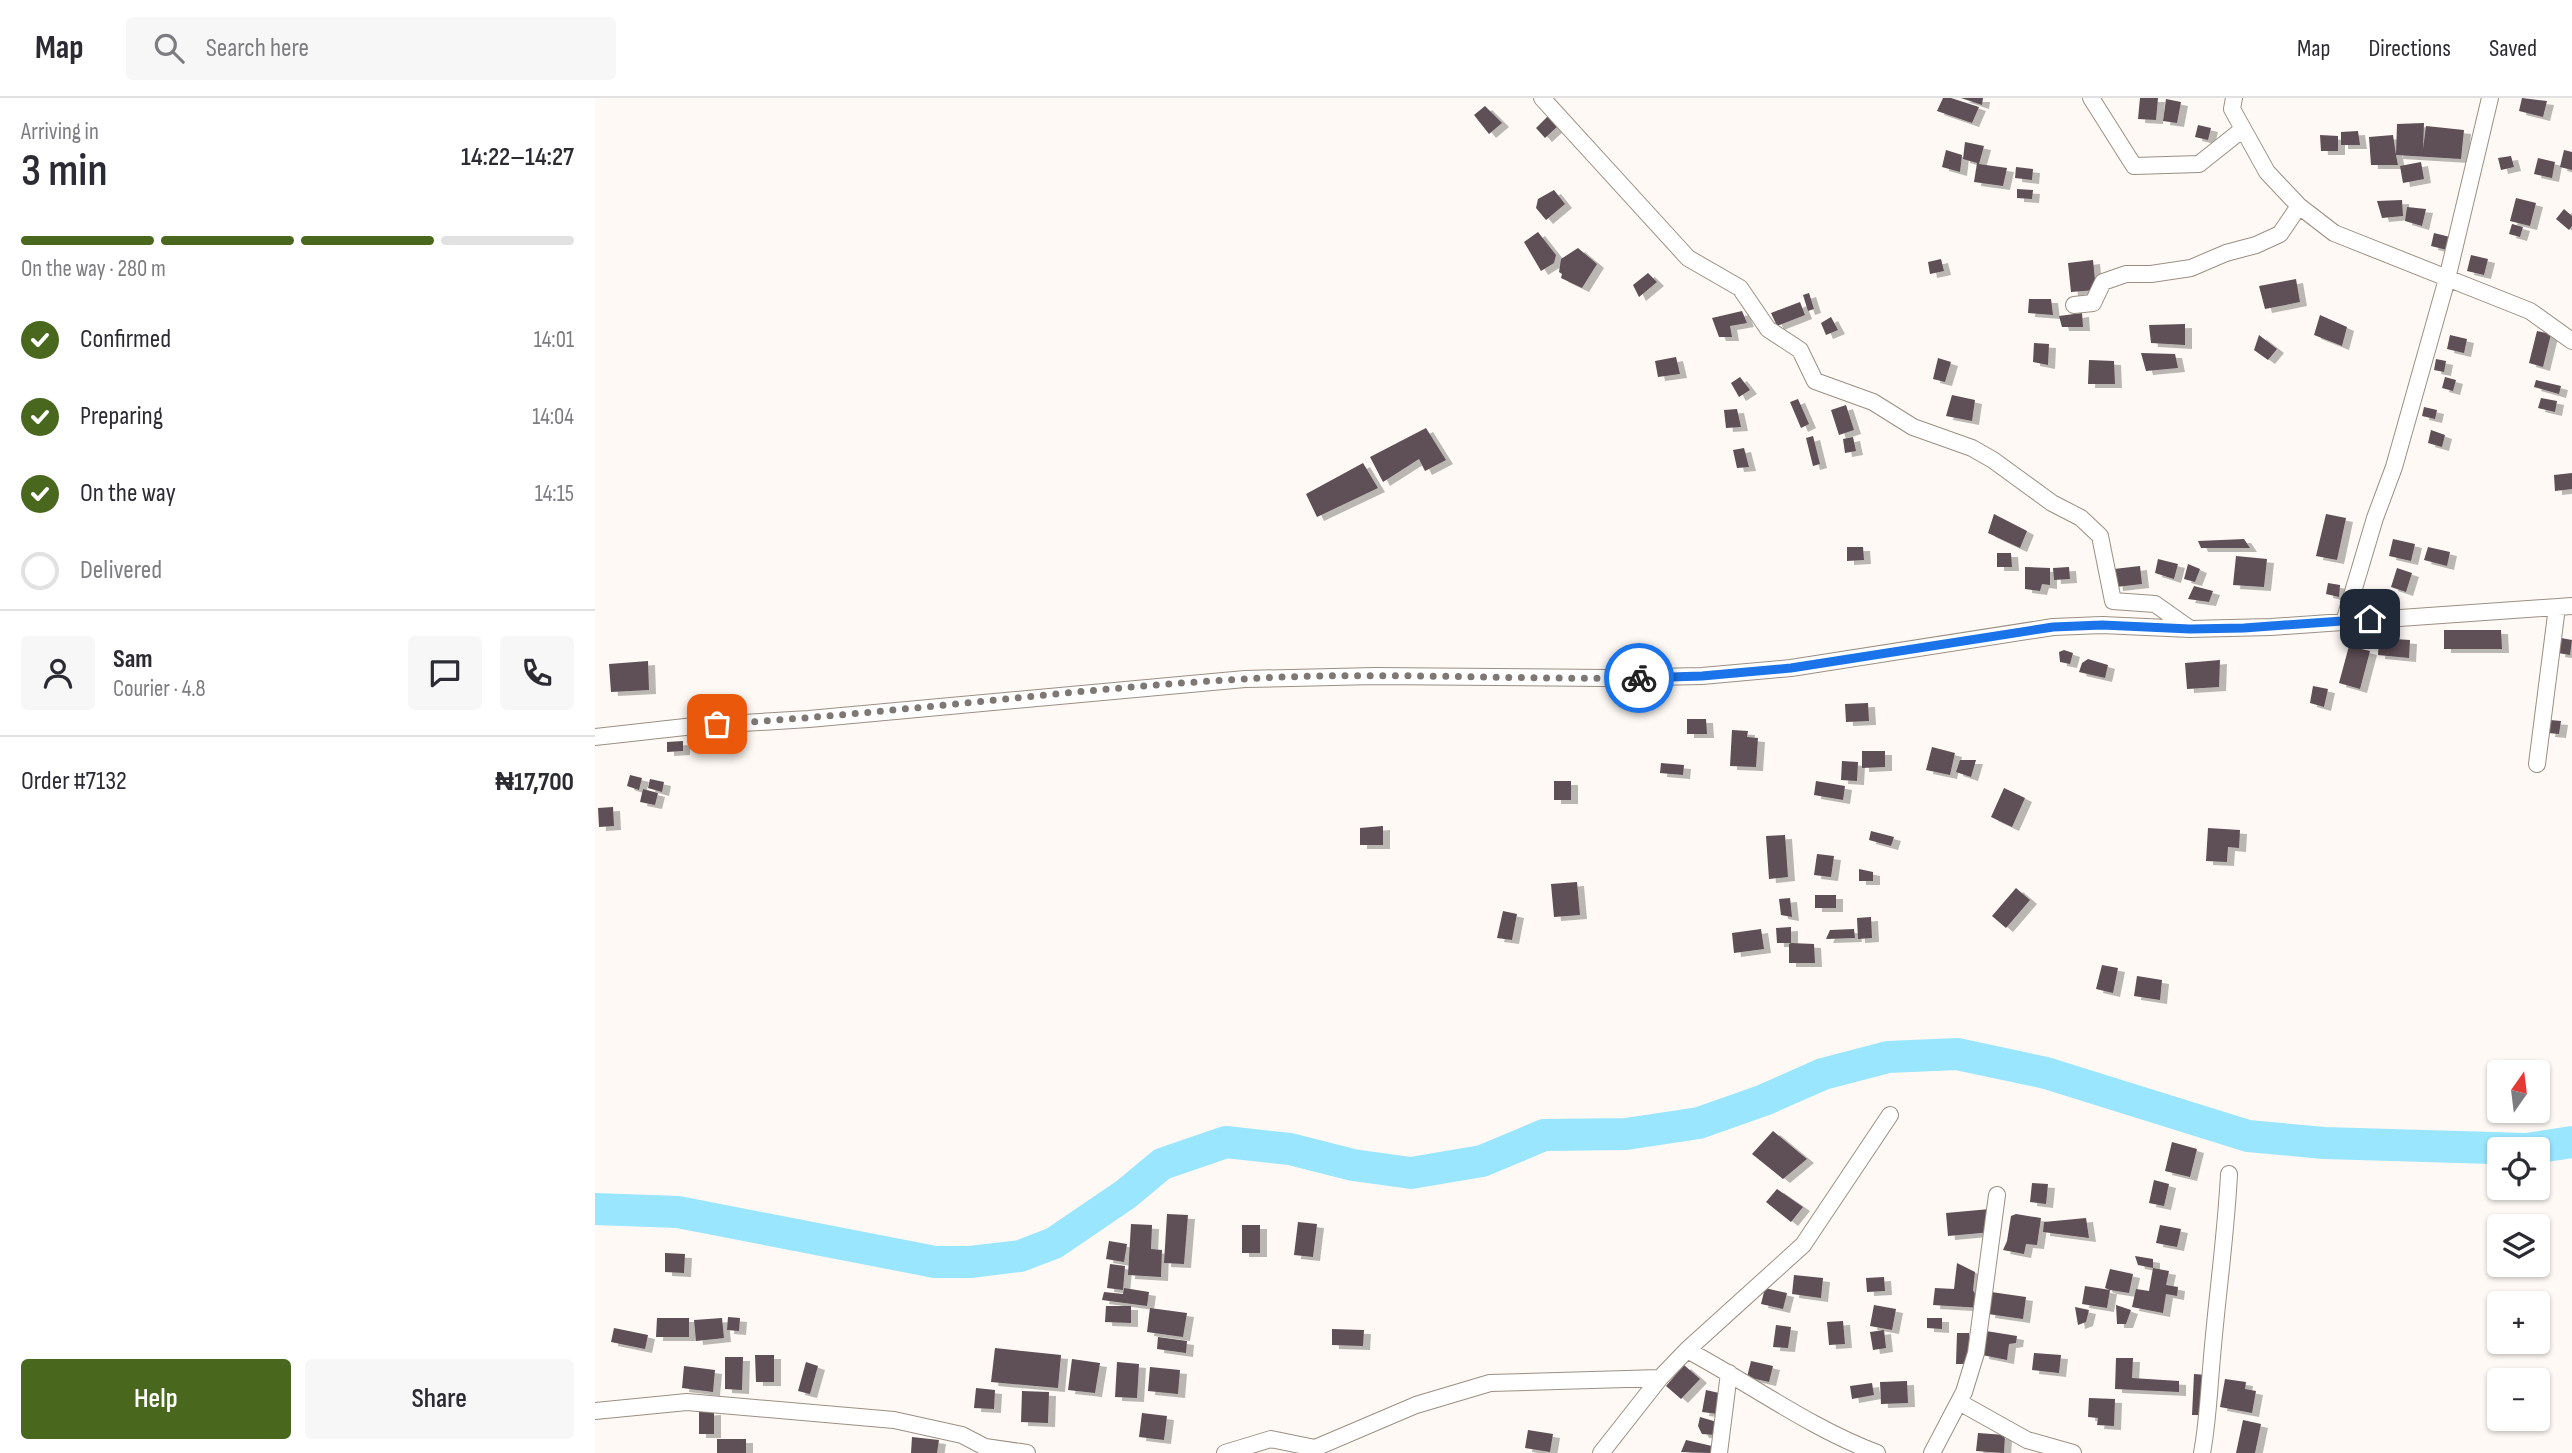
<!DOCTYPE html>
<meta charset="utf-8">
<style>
:root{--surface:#fff;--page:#f7f7f7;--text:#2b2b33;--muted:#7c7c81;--line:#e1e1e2;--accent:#49681d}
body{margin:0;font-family:"Sofia Sans Condensed",sans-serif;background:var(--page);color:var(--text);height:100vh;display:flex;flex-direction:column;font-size:26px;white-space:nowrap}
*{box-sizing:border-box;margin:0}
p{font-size:23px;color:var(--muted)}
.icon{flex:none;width:38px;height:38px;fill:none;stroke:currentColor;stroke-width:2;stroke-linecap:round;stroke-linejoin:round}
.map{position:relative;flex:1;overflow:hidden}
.panel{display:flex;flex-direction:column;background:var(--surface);width:595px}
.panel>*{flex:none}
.needle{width:46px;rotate:14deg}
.fabs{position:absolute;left:1892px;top:962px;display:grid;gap:14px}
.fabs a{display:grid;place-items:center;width:63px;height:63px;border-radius:7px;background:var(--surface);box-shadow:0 2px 5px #0004;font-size:35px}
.pin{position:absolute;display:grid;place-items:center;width:60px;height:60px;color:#fff;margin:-30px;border-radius:14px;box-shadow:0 4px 10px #0006}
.courier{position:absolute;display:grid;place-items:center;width:70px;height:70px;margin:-35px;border:5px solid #1a73e8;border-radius:50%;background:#fff;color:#222;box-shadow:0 2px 9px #0007}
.overview em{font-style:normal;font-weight:600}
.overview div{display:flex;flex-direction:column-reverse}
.overview{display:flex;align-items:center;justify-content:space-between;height:119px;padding:0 21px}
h1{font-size:46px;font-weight:600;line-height:52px}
.bar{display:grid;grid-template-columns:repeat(4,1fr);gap:10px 7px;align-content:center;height:84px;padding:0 21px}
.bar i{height:9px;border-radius:5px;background:var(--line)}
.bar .current{background:var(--accent)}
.bar p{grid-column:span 4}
.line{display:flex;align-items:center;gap:18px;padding:0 21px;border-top:2px solid var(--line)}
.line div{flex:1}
.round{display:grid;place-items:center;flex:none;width:74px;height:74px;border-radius:7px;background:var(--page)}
ol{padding:0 21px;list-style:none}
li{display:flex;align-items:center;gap:21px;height:77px}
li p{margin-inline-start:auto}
li .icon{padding:7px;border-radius:50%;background:var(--accent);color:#fff;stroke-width:4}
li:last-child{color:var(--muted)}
li i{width:38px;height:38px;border:4px solid var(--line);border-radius:50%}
.primary-button{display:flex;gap:14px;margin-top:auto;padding:14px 21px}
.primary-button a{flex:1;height:80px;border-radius:7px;background:var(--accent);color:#fff;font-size:28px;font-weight:600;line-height:80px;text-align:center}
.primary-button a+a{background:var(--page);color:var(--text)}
header{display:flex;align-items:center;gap:42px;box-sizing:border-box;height:98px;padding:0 35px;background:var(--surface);border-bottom:2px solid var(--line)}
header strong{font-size:33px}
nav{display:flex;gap:38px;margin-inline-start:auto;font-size:24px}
.search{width:490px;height:63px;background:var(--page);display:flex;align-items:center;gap:18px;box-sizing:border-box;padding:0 24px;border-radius:7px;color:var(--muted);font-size:26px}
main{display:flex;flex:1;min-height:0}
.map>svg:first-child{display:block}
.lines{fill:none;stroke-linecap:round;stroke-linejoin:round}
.river{stroke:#9ae6fe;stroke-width:32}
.building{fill:#5e4f56;filter:url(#shadow)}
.street-casing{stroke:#9b8f83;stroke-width:18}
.street{stroke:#fff;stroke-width:16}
.done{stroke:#7d7873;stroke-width:7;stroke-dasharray:0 12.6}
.route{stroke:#1a73e8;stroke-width:9}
</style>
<header>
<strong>Map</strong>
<div class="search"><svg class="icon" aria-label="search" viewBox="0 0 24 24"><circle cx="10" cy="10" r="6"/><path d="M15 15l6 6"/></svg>Search here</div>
<nav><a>Map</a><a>Directions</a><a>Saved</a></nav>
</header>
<main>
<section class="panel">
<div class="overview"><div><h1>3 min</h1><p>Arriving in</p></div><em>14:22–14:27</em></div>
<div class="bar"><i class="current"></i><i class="current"></i><i class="current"></i><i></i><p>On the way · 280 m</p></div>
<ol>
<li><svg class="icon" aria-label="check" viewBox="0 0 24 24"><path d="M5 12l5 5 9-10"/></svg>Confirmed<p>14:01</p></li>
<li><svg class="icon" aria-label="check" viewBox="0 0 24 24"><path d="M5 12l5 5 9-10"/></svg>Preparing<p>14:04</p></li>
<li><svg class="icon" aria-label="check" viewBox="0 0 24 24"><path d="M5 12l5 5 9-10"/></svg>On the way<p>14:15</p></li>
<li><i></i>Delivered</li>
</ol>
<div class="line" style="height:126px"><a class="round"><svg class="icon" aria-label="person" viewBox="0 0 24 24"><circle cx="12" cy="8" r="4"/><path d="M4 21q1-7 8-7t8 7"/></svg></a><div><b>Sam</b><p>Courier · 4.8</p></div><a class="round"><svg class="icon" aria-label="chat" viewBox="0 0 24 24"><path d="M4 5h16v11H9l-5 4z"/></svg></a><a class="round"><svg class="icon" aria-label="phone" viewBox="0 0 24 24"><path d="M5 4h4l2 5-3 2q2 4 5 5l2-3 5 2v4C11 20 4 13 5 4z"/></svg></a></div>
<div class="line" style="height:91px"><div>Order #7132</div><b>₦17,700</b></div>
<div class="primary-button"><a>Help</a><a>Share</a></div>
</section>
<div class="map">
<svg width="1977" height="1355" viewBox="0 0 1977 1355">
<defs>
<filter id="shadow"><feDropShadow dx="7" dy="4" stdDeviation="0" flood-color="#0004"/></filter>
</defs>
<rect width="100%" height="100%" fill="#fef9f4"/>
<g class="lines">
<path class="river" d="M0 1111 83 1114 340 1164H375L425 1158 459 1145 531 1096 567 1066 631 1044 695 1051 758 1067 816 1075 887 1063 949 1037 1031 1036 1104 1025 1169 1002 1228 976 1293 959 1362 956 1451 975 1653 1038 1729 1045 1931 1051 1977 1044"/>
</g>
<path class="building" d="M1348 0H1356L1384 9 1377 25 1342 13Z
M1366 0H1388L1387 7Z
M1545 0H1563L1561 22 1543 21Z
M1927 0 1952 3 1948 19 1924 13Z
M1571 1 1586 4 1582 25 1568 23Z
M890 8 907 25 894 36 879 17Z
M955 16 964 27 950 40 941 30Z
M1829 25 1828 51 1831 28 1869 32 1866 61 1801 57 1803 67H1776L1774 39 1798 37 1801 57 1802 26Z
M1603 27 1616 30 1613 42 1600 39Z
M1763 33 1765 47H1746V34Z
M1725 37 1743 38V53H1726Z
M1370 44 1389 48 1384 66 1412 70 1408 88 1379 84 1382 65 1368 61Z
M1351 52 1367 57 1365 74 1347 69Z
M1969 52 1977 54V72L1965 69Z
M1916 58 1919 69 1906 72 1903 60Z
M1943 60 1960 64 1957 80 1939 76Z
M1826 64 1829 81 1808 85 1805 68Z
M1421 69 1438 71 1437 82 1420 80Z
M1422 91 1438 92 1437 101 1422 100Z
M959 92 970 106 951 122 941 110 943 101Z
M1921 100 1941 105 1935 128 1915 123Z
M1807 102 1808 118 1787 120 1782 103Z
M1812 109 1831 111 1827 128 1810 123Z
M1969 111 1977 118V128L1974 132 1961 121Z
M1917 126 1928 129 1925 139 1914 136Z
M943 134 961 157 959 165 946 173 929 144Z
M1839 135 1855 139 1852 152 1836 148Z
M983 150 1002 166 987 190 966 180 967 176 964 174 966 161Z
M1876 157 1893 161 1889 177 1872 173Z
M1346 161 1349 173 1335 176 1333 164Z
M1498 162 1501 192 1476 194 1473 165Z
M1053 175 1062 184 1044 199 1038 187Z
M1701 181 1705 204 1670 211 1664 188Z
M1214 195 1219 211 1213 213 1208 197Z
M1434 201H1456L1458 217 1433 215Z
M1205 204 1210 217 1182 228 1176 215Z
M1147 213 1152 225 1135 228 1137 239H1124L1117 220Z
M1487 215 1488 229H1467L1464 218Z
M1725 217 1752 229 1747 248 1719 237Z
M1236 219 1243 232 1231 237 1226 225Z
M1590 226V247L1556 245 1554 227Z
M1942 233 1956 236 1948 269 1934 265Z
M1664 237 1682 251 1673 262 1659 252Z
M1855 237 1872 241 1869 255 1852 251Z
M1439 245 1454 246 1453 267 1438 264Z
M1546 255 1580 256 1583 270 1551 273Z
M1081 259 1085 276 1063 279 1060 263Z
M1343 260 1356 264 1350 284 1338 281Z
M1841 261 1851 263 1849 274 1839 272Z
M1494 262 1519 263 1520 286H1493Z
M1145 279 1155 292 1144 299 1136 285Z
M1850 279 1861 282 1858 293 1847 290Z
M1941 282 1966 288 1964 296 1939 289Z
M1357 297 1380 302 1377 323 1351 318Z
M1946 300 1962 303 1960 314 1943 310Z
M1203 301 1214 326 1206 330 1195 304Z
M1251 307 1259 332 1244 337 1236 312Z
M1829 309 1842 312 1840 321 1827 318Z
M1142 311 1146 329 1131 330 1129 312Z
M831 330 851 362 830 373 824 361 788 384 775 359Z
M1836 332 1850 337 1847 349 1833 345Z
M1218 338 1225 366 1218 368 1211 340Z
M1258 339 1261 353 1250 355 1248 341Z
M1149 350 1154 369 1142 370 1138 352Z
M768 365 783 390 722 419 711 396Z
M1977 375V391L1960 393 1959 377Z
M1399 416 1432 433 1425 450 1393 435Z
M1731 416 1751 420 1742 462 1721 458Z
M1649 441 1655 450H1606L1603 443Z
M1798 441 1820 446 1816 463 1794 458Z
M1252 449H1268L1269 462 1252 463Z
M1833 449 1855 454 1852 468 1829 462Z
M1402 455H1416L1417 469H1402Z
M1641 458 1672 461 1669 489 1638 487Z
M1563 461 1583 466 1579 481 1560 475Z
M1593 466 1605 471 1600 484 1589 481Z
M1545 468 1547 486 1521 489 1519 471Z
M1430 469 1455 470V487L1447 486 1445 493 1430 491Z
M1474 469 1475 481 1459 482 1458 470Z
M1802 470 1817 475 1811 494 1796 489Z
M1733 485 1745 487 1744 499 1731 496Z
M1599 488 1618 493 1614 504 1593 501Z
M1849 532H1906L1907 551H1849Z
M1784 540 1815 542 1814 560 1783 557Z
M1966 540 1977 542 1975 557 1963 555Z
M1754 548 1775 553 1765 591 1744 585Z
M1469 552 1478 555 1475 566 1465 564 1464 554Z
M1493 561 1513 567 1510 580 1484 574 1487 565Z
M1625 562 1624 589 1592 591 1590 565Z
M53 563 54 592 16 594 14 566Z
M1718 588 1733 591 1729 609 1715 605Z
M1273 605 1274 623 1251 624 1250 606Z
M1092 621H1111L1112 636H1092Z
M1955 622 1966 623 1964 636 1953 635Z
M1137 632 1153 633 1152 639 1163 640 1161 669 1135 668Z
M88 643V653L72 654V644Z
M1337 649 1360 655 1355 677 1331 672Z
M1267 653H1290V669L1267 670Z
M1365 662H1381L1376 679 1361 674Z
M1247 663 1263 664 1262 683 1246 682Z
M1066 665 1089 667 1088 677 1065 675Z
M35 677 47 680 44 692 32 688Z
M55 681 69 684 67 694 53 690Z
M959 683H976V702H959Z
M1221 683 1250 688 1248 702 1219 697Z
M1409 690 1430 700 1417 729 1396 719Z
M48 691 63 695 60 707 45 704Z
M18 709 19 728 4 729 3 710Z
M788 728V747H765V730Z
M1613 730 1645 732 1644 750 1633 749 1632 764 1611 763Z
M1276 733 1299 739 1296 748 1274 742Z
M1190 737 1193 779 1174 781 1171 738Z
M1222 756 1239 758 1236 779 1219 777Z
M1264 771 1278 774V783H1264Z
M982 784 985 817 959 819 956 786Z
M1421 790 1435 802 1411 830 1397 818Z
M1220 797H1241V810H1220Z
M1195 800 1197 819 1186 817 1184 801Z
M908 813 922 816 917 842 902 840Z
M1276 819 1277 840 1263 841 1262 820Z
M1196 829V845H1182L1181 830Z
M1166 831 1169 851 1139 855 1137 835Z
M1259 831 1260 840 1231 841 1235 832Z
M1196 845 1219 846 1220 865H1194V846Z
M1507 867 1523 870 1518 895 1501 891Z
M1542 878 1567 882 1565 902 1539 898Z
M1178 1033 1212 1061 1188 1081 1157 1056Z
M1577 1044 1602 1051 1595 1079 1570 1073Z
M1559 1082 1574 1086 1569 1108 1554 1105Z
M1437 1085 1453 1086 1451 1106 1435 1104Z
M1182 1091 1208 1109 1196 1124 1171 1104Z
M1395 1111 1397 1134 1353 1138 1351 1115Z
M572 1116 593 1117 589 1166 569 1165Z
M1421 1116 1446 1120 1442 1147 1431 1146 1429 1156 1408 1152 1412 1143 1416 1118Z
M1491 1120 1494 1140 1448 1134 1449 1124Z
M703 1124 722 1126 718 1159 699 1157Z
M536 1126 557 1127 556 1151 567 1152 566 1179 533 1177Z
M647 1127H665V1155H647Z
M1565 1127 1586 1131 1582 1149 1561 1145Z
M514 1143 532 1146 529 1164 511 1161Z
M70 1155 90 1156 89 1175 70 1174Z
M1540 1158 1558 1161V1170L1574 1173 1571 1187 1583 1189 1582 1198 1571 1196 1568 1215 1537 1209 1541 1191 1554 1193 1558 1170 1543 1167Z
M1362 1165 1380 1174 1378 1192 1387 1210 1338 1207 1340 1190 1359 1191Z
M515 1166 530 1168 528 1192 512 1190Z
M1515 1171 1538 1176 1534 1195 1515 1192 1512 1210 1487 1206 1490 1188 1515 1192 1510 1190Z
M1199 1177 1228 1180 1226 1200 1197 1196Z
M1289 1179 1290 1193 1272 1194 1271 1180Z
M529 1190 554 1194 552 1208 507 1202 509 1194 528 1196Z
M1170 1190 1192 1195 1188 1211 1166 1206Z
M1396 1194 1431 1199 1428 1221 1393 1216Z
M1279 1207 1301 1211 1297 1232 1275 1228Z
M1521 1207 1536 1212 1531 1226H1522Z
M511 1208H536V1225L510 1224Z
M1480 1209 1494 1212 1491 1224 1483 1227Z
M555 1210 592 1215 588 1239 552 1234Z
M133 1219 145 1220 144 1233 132 1232Z
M62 1220H94V1239H61Z
M127 1220 129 1240 101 1243 99 1222Z
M1332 1220H1347V1231L1332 1230Z
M1248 1223 1250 1246 1234 1247 1232 1224Z
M1181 1227 1196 1229 1193 1250 1178 1249Z
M19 1230 53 1237 50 1251 16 1244Z
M737 1231 769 1232 768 1248 737 1247Z
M1289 1232 1291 1250 1278 1252 1275 1234Z
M1391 1233 1422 1238 1421 1245 1414 1246 1412 1262 1387 1257Z
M1362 1235H1374V1266H1361Z
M563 1239 592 1243 591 1255 562 1251Z
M400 1250 466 1257 463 1290 396 1284Z
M1439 1255 1466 1257 1464 1275 1437 1272Z
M160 1257H179V1284H161Z
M130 1259H148L147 1292 130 1291Z
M1521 1260H1538L1537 1280 1584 1283V1294L1520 1291Z
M477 1261 505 1265 500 1295 473 1292Z
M1156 1263 1178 1268 1174 1284 1152 1279Z
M211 1264 223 1268 215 1296 203 1293Z
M522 1264 544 1266 542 1300 520 1299Z
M1089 1267 1105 1281 1086 1301 1071 1288Z
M89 1268 120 1272 118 1294 87 1290Z
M555 1269 585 1272 583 1296 553 1293Z
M1599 1276 1611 1277 1609 1317H1597Z
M1630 1281 1651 1284 1650 1291 1661 1293 1657 1315 1625 1309Z
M1312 1283 1313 1305 1286 1306 1285 1284Z
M1277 1285 1279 1297 1257 1301 1255 1288Z
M381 1290 400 1292 399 1311 379 1310Z
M1111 1292 1124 1295 1123 1316 1107 1314Z
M427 1293 454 1294 453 1325 426 1324Z
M1494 1300 1520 1301 1519 1328 1502 1327 1503 1320 1493 1319Z
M119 1313V1336H104V1314Z
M547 1315 572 1318 569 1342 544 1339Z
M1105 1319 1122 1324 1120 1337 1107 1336 1103 1328Z
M1648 1322 1666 1326 1660 1355H1641Z
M933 1332 958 1336 955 1354 930 1350Z
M1383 1335 1410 1337 1409 1355 1381 1353Z
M317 1339 344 1342 342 1355H316Z
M122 1341H151V1355H122Z
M1091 1342 1117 1348 1116 1355 1086 1354Z"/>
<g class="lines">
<g class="street-casing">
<path id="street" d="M947 0 1093 160 1145 190 1173 231 1205 252 1220 283 1278 304 1318 329 1377 350 1398 362 1457 405 1486 420 1505 438 1518 503 1560 506 1594 530
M1496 0 1539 68 1604 66 1648 31
M1639 0 1637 11 1672 74 1704 108 1739 135 1935 213 1977 243
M1479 207 1498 205 1508 184 1531 176H1556L1596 170 1631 155 1661 147 1685 136 1704 108
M1749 524 1780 420 1799 369 1852 181 1895 0
M0 639 99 628 214 621 650 581 780 578 1011 580 1107 578 1196 570 1458 529 1507 527 1595 531 1676 529 1977 508
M1942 666 1962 509
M1092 1252 1208 1147 1295 1017
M1364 1304 1432 1342 1478 1355
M0 1313 92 1304 299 1322 367 1337 390 1349 432 1355
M630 1355 676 1341 720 1350 821 1307 895 1285 1065 1280 1092 1252C1156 1286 1215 1330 1282 1355
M1006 1355 1065 1280
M1124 1355 1134 1275
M1337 1355 1369 1294 1381 1255 1402 1097
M1607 1355C1613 1323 1614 1291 1617 1259 1622 1198 1631 1137 1634 1076"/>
</g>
<use href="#street" class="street"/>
</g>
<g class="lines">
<path class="done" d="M122 626C298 616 472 591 648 581 780 573 912 582 1044 580"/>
<path class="route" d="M1044 580 1107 578 1196 570 1458 529 1507 527 1595 531 1649 530 1775 521"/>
</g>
</svg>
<div class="fabs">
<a><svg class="needle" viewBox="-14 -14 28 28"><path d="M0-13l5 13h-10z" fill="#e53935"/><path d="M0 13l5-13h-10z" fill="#7c7c81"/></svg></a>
<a><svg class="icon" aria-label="locate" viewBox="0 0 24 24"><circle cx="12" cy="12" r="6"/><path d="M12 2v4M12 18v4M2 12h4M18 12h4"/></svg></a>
<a><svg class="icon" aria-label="layers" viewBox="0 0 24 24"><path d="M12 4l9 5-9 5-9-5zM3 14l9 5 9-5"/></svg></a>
<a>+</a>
<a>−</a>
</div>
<div class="pin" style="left:122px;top:626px;background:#ea580c"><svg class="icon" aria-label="bag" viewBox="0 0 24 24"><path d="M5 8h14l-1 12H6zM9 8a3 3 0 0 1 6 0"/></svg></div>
<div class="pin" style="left:1775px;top:521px;background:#1f2937"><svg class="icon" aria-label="home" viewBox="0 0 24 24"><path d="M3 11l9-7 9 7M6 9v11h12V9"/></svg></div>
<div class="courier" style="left:1044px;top:580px"><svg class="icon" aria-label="bike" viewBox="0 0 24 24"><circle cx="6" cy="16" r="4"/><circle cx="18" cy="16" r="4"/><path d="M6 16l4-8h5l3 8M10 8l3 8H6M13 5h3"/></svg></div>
</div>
</main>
